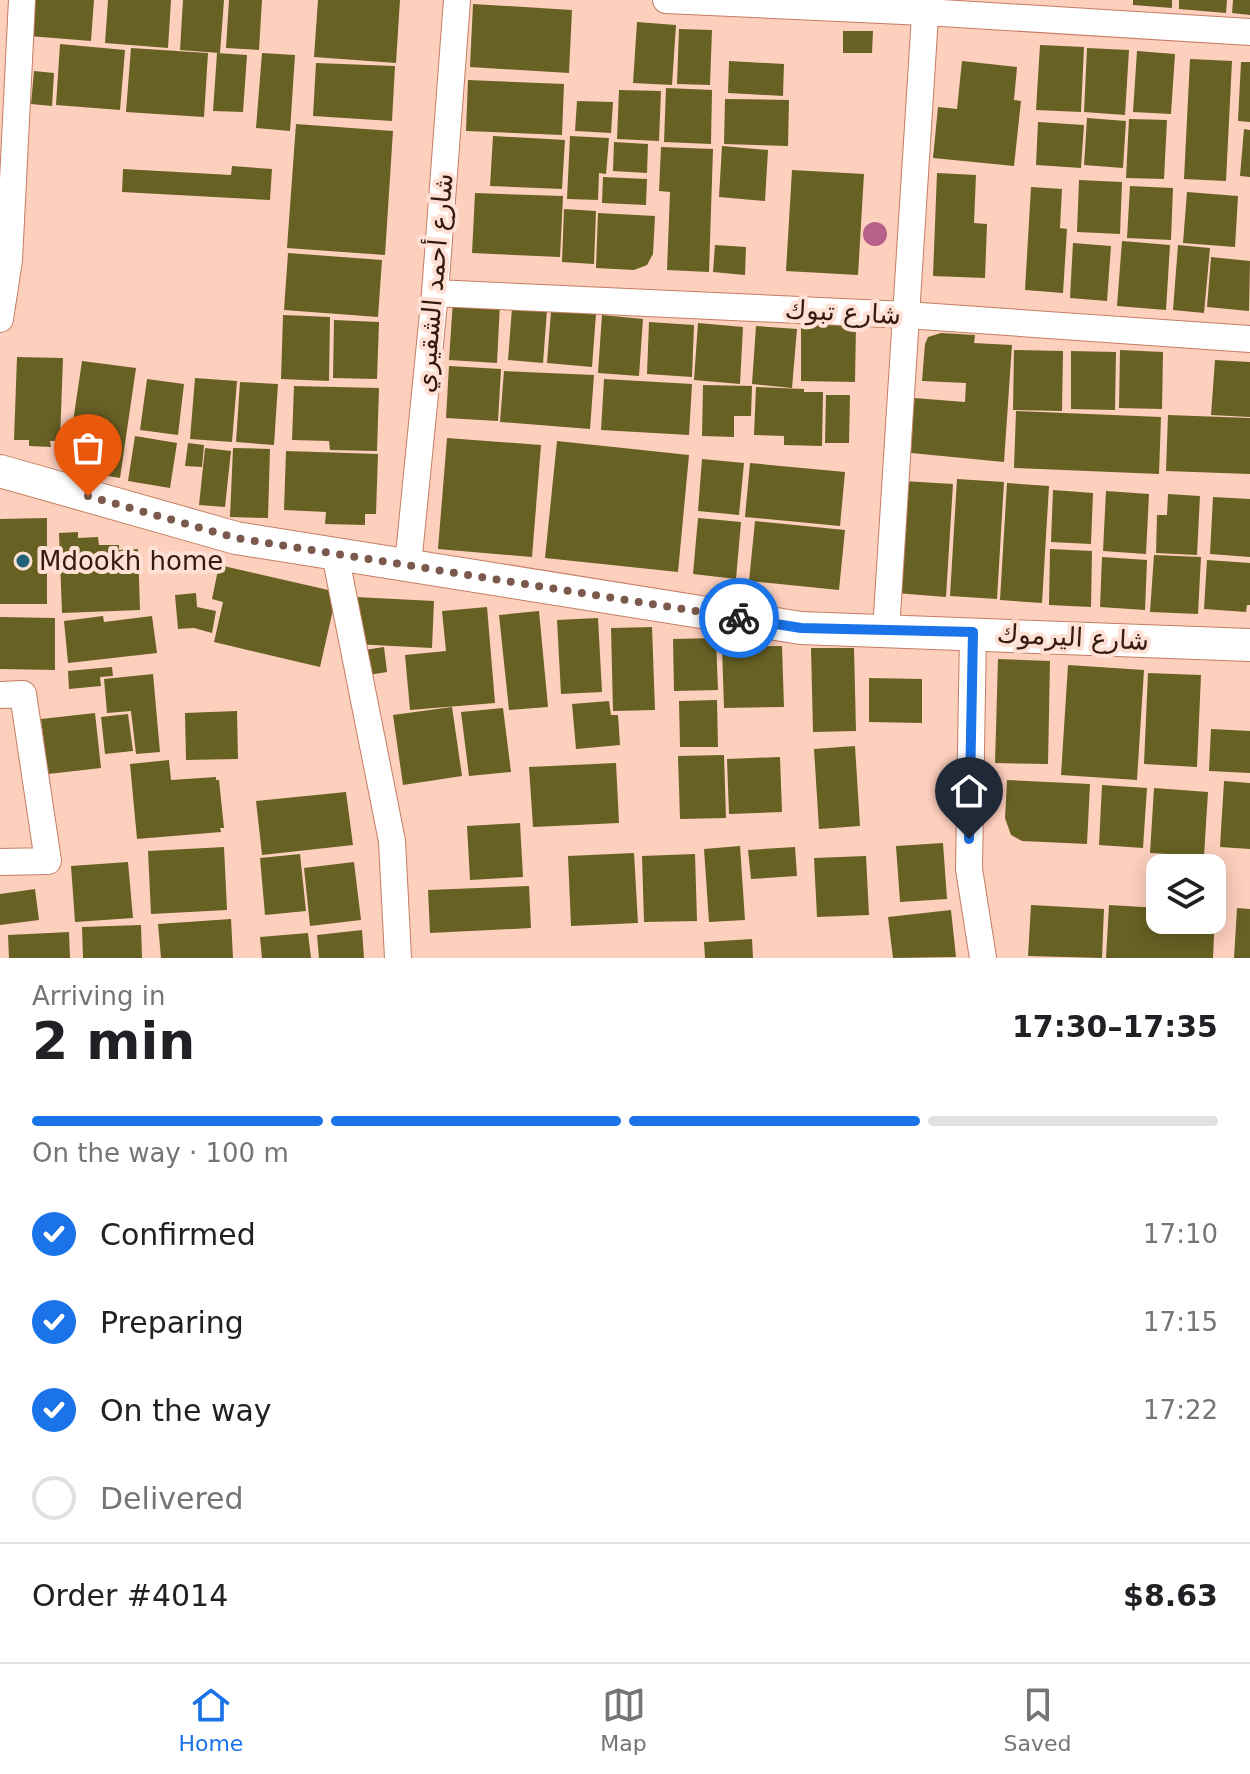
<!DOCTYPE html>
<meta charset="utf-8">
<style>
:root{--surface:#fff;--page:#f6f6f6;--text:#202124;--muted:#757577;--line:#e0e0e0;--accent:#1a73e8}
body{margin:0;font-family:"DejaVu Sans","Noto Sans Arabic",sans-serif;background:var(--page);color:var(--text);height:100vh;display:flex;flex-direction:column;font-size:30px;white-space:nowrap}
*{box-sizing:border-box;margin:0}
p{font-size:26px;color:var(--muted)}
.icon{flex:none;width:44px;height:44px;fill:none;stroke:currentColor;stroke-width:2;stroke-linecap:round;stroke-linejoin:round}
.map{position:relative;height:958px;overflow:hidden}
.sheet{display:flex;flex-direction:column;background:var(--surface);flex:1}
.sheet>*{flex:none}
.tools{position:absolute;left:1146px;top:854px;display:grid;gap:16px}
.tools a{display:grid;place-items:center;width:80px;height:80px;border-radius:16px;background:var(--surface);box-shadow:0 4px 20px #0003;font-size:40px}
.pin{position:absolute;display:grid;place-items:center;width:68px;height:68px;color:#fff;margin:-82px -34px;border-radius:50% 50% 50% 0;rotate:-45deg;box-shadow:0 0 8px #0007}
.pin .icon{rotate:45deg}
.courier{position:absolute;display:grid;place-items:center;width:80px;height:80px;margin:-40px;border:6px solid #1a73e8;border-radius:50%;background:#fff;color:#222;box-shadow:0 2px 10px #0007}
.headline em{font-style:normal;font-weight:700}
.headline div{display:flex;flex-direction:column-reverse}
.headline{display:flex;align-items:center;justify-content:space-between;height:136px;padding:0 32px}
h1{font-size:52px;font-weight:700;line-height:60px}
.bar{display:grid;grid-template-columns:repeat(4,1fr);gap:12px 8px;align-content:center;height:96px;padding:0 32px}
.bar i{height:10px;border-radius:6px;background:var(--line)}
.bar .active{background:var(--accent)}
.bar p{grid-column:span 4}
.line{display:flex;align-items:center;gap:20px;padding:0 32px;border-top:2px solid var(--line)}
.line div{flex:1}
ol{padding:0 32px;list-style:none}
li{display:flex;align-items:center;gap:24px;height:88px}
li p{margin-inline-start:auto}
li .icon{padding:8px;border-radius:50%;background:var(--accent);color:#fff;stroke-width:4}
li:last-child{color:var(--muted)}
li i{width:44px;height:44px;border:4px solid var(--line);border-radius:50%}
.tab-bar{display:flex;justify-content:space-around;align-items:center;height:112px;border-top:2px solid var(--line);background:var(--surface);font-size:22px;color:var(--muted)}
.tab-bar a{display:grid;justify-items:center;gap:4px}
.tab-bar .active{color:var(--accent)}
.map>svg:first-child{display:block}
.building{fill:#686124}
.lines{fill:none;stroke-linecap:round;stroke-linejoin:round}
.minor-casing{stroke:#c47e61;stroke-width:28}
.tertiary-casing{stroke:#c47e61;stroke-width:34}
.minor{stroke:#fff;stroke-width:26}
.tertiary{stroke:#fff;stroke-width:32}
.tree{fill:#b76089}
.done{stroke:#7b594c;stroke-width:8;stroke-dasharray:0 14.4}
.route{stroke:#1a73e8;stroke-width:10}
.poi-dot{fill:#216276;stroke:#ffe0d4;stroke-width:3}
.labels{text-anchor:middle;stroke-width:8;stroke-linejoin:round;paint-order:stroke}
.street-label{font-size:26px;fill:#351a0f;stroke:#ffe0d4}
.poi-label{font-size:26px;fill:#351a0f;stroke:#ffe0d4;text-anchor:start}
</style>
<div class="map">
<svg width="1250" height="958" viewBox="0 0 1250 958">
<rect width="100%" height="100%" fill="#fdcfbd"/>
<path class="building" d="M32 0H94L91 41 29 36Z
M108 0H171L168 48 105 43Z
M183 0H224L220 53 180 50Z
M229 0H262L259 50 226 48Z
M318 0H400L396 63 314 57Z
M1133 0H1172V8L1133 5Z
M1179 0H1227L1226 13 1179 9Z
M1233 0H1250V15L1232 13Z
M473 4 572 10 569 73 470 67Z
M637 22 676 25 672 85 633 83Z
M679 29 712 30 710 85 677 84Z
M843 31H873L872 53H843Z
M60 44 125 50 120 110 56 105Z
M1040 45 1084 47 1081 112 1036 110Z
M131 48 208 53 204 117 126 112Z
M1087 48 1129 50 1125 115 1084 112Z
M1137 51 1175 54 1171 114 1133 112Z
M217 53 247 55 243 112 213 111Z
M262 53 295 55 290 131 256 128Z
M1190 59 1232 61 1226 181 1184 179Z
M729 61 784 64 783 96 728 93Z
M962 61 1017 67 1014 100 1021 101 1014 166 933 158 938 107 957 109Z
M1241 62H1250V122L1238 121Z
M316 63 395 66 392 121 313 116Z
M34 71 54 73 52 106 31 104Z
M468 80 564 84 562 135 466 131Z
M666 88 712 90 711 144 664 142Z
M619 90 661 91 659 141 617 139Z
M725 99 789 100 788 146 724 144Z
M577 101 613 102 611 133 575 131Z
M1087 118 1126 121 1123 168 1084 165Z
M1129 119 1167 120 1164 179 1126 178Z
M1038 122 1084 125 1081 168 1036 165Z
M296 124 393 131 385 255 287 248Z
M1244 129 1250 130V177L1240 176Z
M493 136 565 140 562 189 490 186Z
M570 136 609 138 606 174 599 173 598 200 567 199Z
M614 142 648 144 647 173 613 171Z
M722 146 768 150 765 201 719 197Z
M661 147 713 149 709 272 667 270 670 192 659 191Z
M232 166 272 169 270 200 122 192 123 169 231 175Z
M792 170 864 174 858 275 786 271Z
M937 173 976 175 974 223 987 224 985 278 933 276Z
M603 177 647 179 646 205 602 203Z
M1079 180 1122 182 1120 234 1077 232Z
M1130 186 1173 188 1171 240 1127 238Z
M1031 187 1062 189 1060 228 1067 229 1063 293 1025 290Z
M1187 192 1238 196 1235 247 1183 243Z
M475 193 563 196 560 257 472 253Z
M564 209 596 211 594 264 562 262Z
M598 213 655 216 653 254 647 265 634 270 596 268Z
M1122 241 1170 245 1166 310 1117 306Z
M1073 243 1111 246 1107 301 1070 298Z
M715 245 746 247 745 275 713 272Z
M1178 245 1210 248 1204 313 1173 310Z
M288 253 382 260 378 317 284 310Z
M1211 257 1250 261 1249 311 1207 307Z
M453 300 500 303 497 363 449 360Z
M512 308 547 310 543 363 508 360Z
M551 311 596 314 592 367 547 363Z
M283 315 330 317 329 381 281 379Z
M602 315 643 319 639 376 598 373Z
M334 320 379 322 377 379 333 378Z
M649 322 694 325 692 377 647 374Z
M698 323 743 327 740 384 694 380Z
M801 324 856 325 855 382 801 381Z
M756 326 797 329 792 388 752 384Z
M941 333 975 335 974 343 1012 345 1004 462 911 453 914 398 965 402 966 383 922 381 925 344 928 337Z
M1014 350 1063 351 1062 411 1013 410Z
M1120 350 1163 352 1162 409 1119 408Z
M1071 351 1116 352 1115 410 1071 409Z
M17 357 63 358 60 441H50L51 447 29 446V440H14Z
M1215 360 1250 362V417L1211 415Z
M82 361 136 368 120 478 66 469Z
M449 366 501 369 498 421 446 418Z
M504 371 594 375 590 429 500 422Z
M195 378 237 381 232 442 190 439Z
M147 379 184 384 178 435 140 430Z
M604 379 692 384 689 435 601 430Z
M240 382 278 384 274 445 236 442Z
M703 385 752 386 751 416H734V437L702 436Z
M294 386 379 388 377 451 330 450 329 441 292 440Z
M756 387 804 389V392H823L822 446 784 445V436L754 435Z
M826 395H850L849 443H825Z
M1016 411 1161 417 1159 474 1014 468Z
M1168 415 1250 418V474L1166 471Z
M135 436 177 443 170 488 128 481Z
M447 438 541 445 532 557 438 549Z
M557 441 689 455 678 572 545 558Z
M188 443 204 445 202 467 185 466Z
M205 448 231 451 225 507 199 505Z
M233 448 270 449 268 518 230 517Z
M286 451 378 454 376 514H365V525L325 524 326 512 284 510Z
M702 459 744 463 739 515 698 511Z
M750 463 845 472 840 526 745 517Z
M957 479 1004 482 997 599 950 596Z
M903 481 953 484 946 597 896 593Z
M1007 483 1049 486 1042 603 1000 600Z
M1053 490 1093 493 1091 544 1051 542Z
M1106 491 1149 494 1146 554 1103 551Z
M1168 494 1200 496 1197 555 1156 553 1157 515H1167Z
M1213 497 1250 499V557L1210 554Z
M47 518V604H0V519Z
M698 518 741 522 736 579 693 574Z
M755 521 845 530 839 590 749 581Z
M78 532V538L98 537 99 545H119V550L138 549 140 610 62 613 59 533Z
M1050 549 1092 551 1091 607 1049 605Z
M1154 555 1201 557 1198 614 1150 612Z
M1102 557 1147 560 1145 610 1100 607Z
M1207 560 1250 563V605H1247L1246 612 1204 609Z
M219 565 337 592 320 667 214 642 223 602 212 599Z
M196 593 197 607 216 611 212 633 194 628 178 629 175 595Z
M356 597 434 601 432 648 354 644Z
M487 607 495 703 410 710 405 655 446 651 442 611Z
M539 611 548 707 509 710 499 615Z
M103 616 104 622 152 616 157 653 68 663 64 621Z
M0 617 55 618V670L0 669Z
M598 618 602 692 561 694 557 620Z
M652 627 655 710 613 711 611 628Z
M716 638 718 690 674 691 673 639Z
M782 646 784 707 724 708 722 647Z
M384 647 387 672 362 676 358 651Z
M811 648H854L856 731 813 732Z
M998 659 1050 661 1048 764 995 763Z
M1068 665 1144 670 1137 780 1061 775Z
M112 667 113 676 100 677 101 686 69 689 68 671Z
M1148 673 1201 675 1197 767 1144 764Z
M153 674 160 752 136 754 131 711 107 713 104 679Z
M869 678 922 679V723L869 722Z
M717 700 718 747H680L679 701Z
M609 701 611 715H618L620 745 576 749 572 704Z
M452 707 462 776 403 785 393 715Z
M503 708 511 772 469 776 461 712Z
M237 711 238 759 186 760 185 713Z
M95 713 101 768 48 774 41 719Z
M128 714 133 751 105 754 101 717Z
M1211 729 1250 731V773L1209 771Z
M855 746 860 826 819 829 814 749Z
M724 755 726 818 680 819 678 756Z
M780 757 782 812 729 814 727 759Z
M169 760 171 780 216 777V780H219L224 828H220L221 832 137 839 130 764Z
M616 763 619 823 533 827 529 767Z
M1007 780 1090 784 1087 844 1022 841 1011 835 1005 818Z
M1224 781 1250 783V849L1220 847Z
M1102 785 1147 788 1143 848 1099 845Z
M1154 788 1208 792 1204 856 1150 853Z
M346 792 353 845 262 855 256 801Z
M520 823 523 877 470 880 467 826Z
M943 843 947 899 900 902 896 846Z
M740 846 745 920 709 922 704 849Z
M224 847 227 910 151 914 148 851Z
M795 847 797 876 751 879 748 850Z
M634 853 638 923 571 926 568 856Z
M300 854 306 911 265 915 260 858Z
M695 854 697 921 644 922 642 856Z
M866 856 869 915 817 917 814 858Z
M128 862 133 918 75 922 71 866Z
M354 862 361 920 310 926 304 868Z
M529 886 531 928 430 933 428 890Z
M35 889 39 920 0 925V894Z
M1031 905 1104 909 1102 958 1028 956Z
M1109 905 1160 908V920H1212V912H1215L1213 958H1106Z
M1237 908 1250 909V958H1234Z
M951 910 956 957 893 958 888 917Z
M231 919 233 958H161L158 924Z
M141 925 142 958H83L82 927Z
M362 930 364 958H319L317 935Z
M69 932 70 958H9L8 935Z
M308 933 311 958H262L260 937Z
M752 939 753 958H705L704 942Z"/>
<g class="lines">
<g class="minor-casing">
<path id="minor" d="M666 0 925 12 1250 32
M435 293 906 315 1250 339
M0 319 9 260 22 0
M335 554 392 841 398 958
M408 565 435 293 457 0
M886 631 926 0
M973 632 969 869 983 958
M0 695 23 694 48 861 0 862"/>
</g>
<g class="tertiary-casing">
<path id="tertiary" d="M0 471 236 538 801 628 1250 645"/>
</g>
<use href="#minor" class="minor"/>
<use href="#tertiary" class="tertiary"/>
</g>
<circle class="tree" cx="875" cy="234" r="12"/>
<g class="lines">
<path class="done" d="M88 496 236 538 739 618"/>
<path class="route" d="M739 618 801 628 973 632 969 839"/>
</g>
<circle class="poi-dot" cx="23" cy="561" r="8"/>
<g class="labels">
<g class="street-label">
<text transform="translate(434 283) rotate(-85)" y="9">شارع أحمد الشقيري</text>
<text transform="translate(843 312) rotate(3)" y="9">شارع تبوك</text>
<text transform="translate(1073 637) rotate(3)" y="9">شارع اليرموك</text>
</g>
<g class="poi-label">
<text x="39" y="570">Mdookh home</text>
</g>
</g>
</svg>
<div class="tools">
<a><svg class="icon" aria-label="layers" viewBox="0 0 24 24"><path d="M12 4l9 5-9 5-9-5zM3 14l9 5 9-5"/></svg></a>
</div>
<div class="pin" style="left:88px;top:496px;background:#ea580c"><svg class="icon" aria-label="bag" viewBox="0 0 24 24"><path d="M5 8h14l-1 12H6zM9 8a3 3 0 0 1 6 0"/></svg></div>
<div class="pin" style="left:969px;top:839px;background:#1f2937"><svg class="icon" aria-label="home" viewBox="0 0 24 24"><path d="M3 11l9-7 9 7M6 9v11h12V9"/></svg></div>
<div class="courier" style="left:739px;top:618px"><svg class="icon" aria-label="bike" viewBox="0 0 24 24"><circle cx="6" cy="16" r="4"/><circle cx="18" cy="16" r="4"/><path d="M6 16l4-8h5l3 8M10 8l3 8H6M13 5h3"/></svg></div>
</div>
<section class="sheet">
<div class="headline"><div><h1>2 min</h1><p>Arriving in</p></div><em>17:30–17:35</em></div>
<div class="bar"><i class="active"></i><i class="active"></i><i class="active"></i><i></i><p>On the way · 100 m</p></div>
<ol>
<li><svg class="icon" aria-label="check" viewBox="0 0 24 24"><path d="M5 12l5 5 9-10"/></svg>Confirmed<p>17:10</p></li>
<li><svg class="icon" aria-label="check" viewBox="0 0 24 24"><path d="M5 12l5 5 9-10"/></svg>Preparing<p>17:15</p></li>
<li><svg class="icon" aria-label="check" viewBox="0 0 24 24"><path d="M5 12l5 5 9-10"/></svg>On the way<p>17:22</p></li>
<li><i></i>Delivered</li>
</ol>
<div class="line" style="height:104px"><div>Order #4014</div><b>$8.63</b></div>
</section>
<nav class="tab-bar">
<a class="active"><svg class="icon" aria-label="home" viewBox="0 0 24 24"><path d="M3 11l9-7 9 7M6 9v11h12V9"/></svg>Home</a>
<a><svg class="icon" aria-label="map" viewBox="0 0 24 24"><path d="M3 6l6-2 6 2 6-2v14l-6 2-6-2-6 2zM9 4v14M15 6v14"/></svg>Map</a>
<a><svg class="icon" aria-label="saved" viewBox="0 0 24 24"><path d="M7 4h10v16l-5-4-5 4z"/></svg>Saved</a>
</nav>
